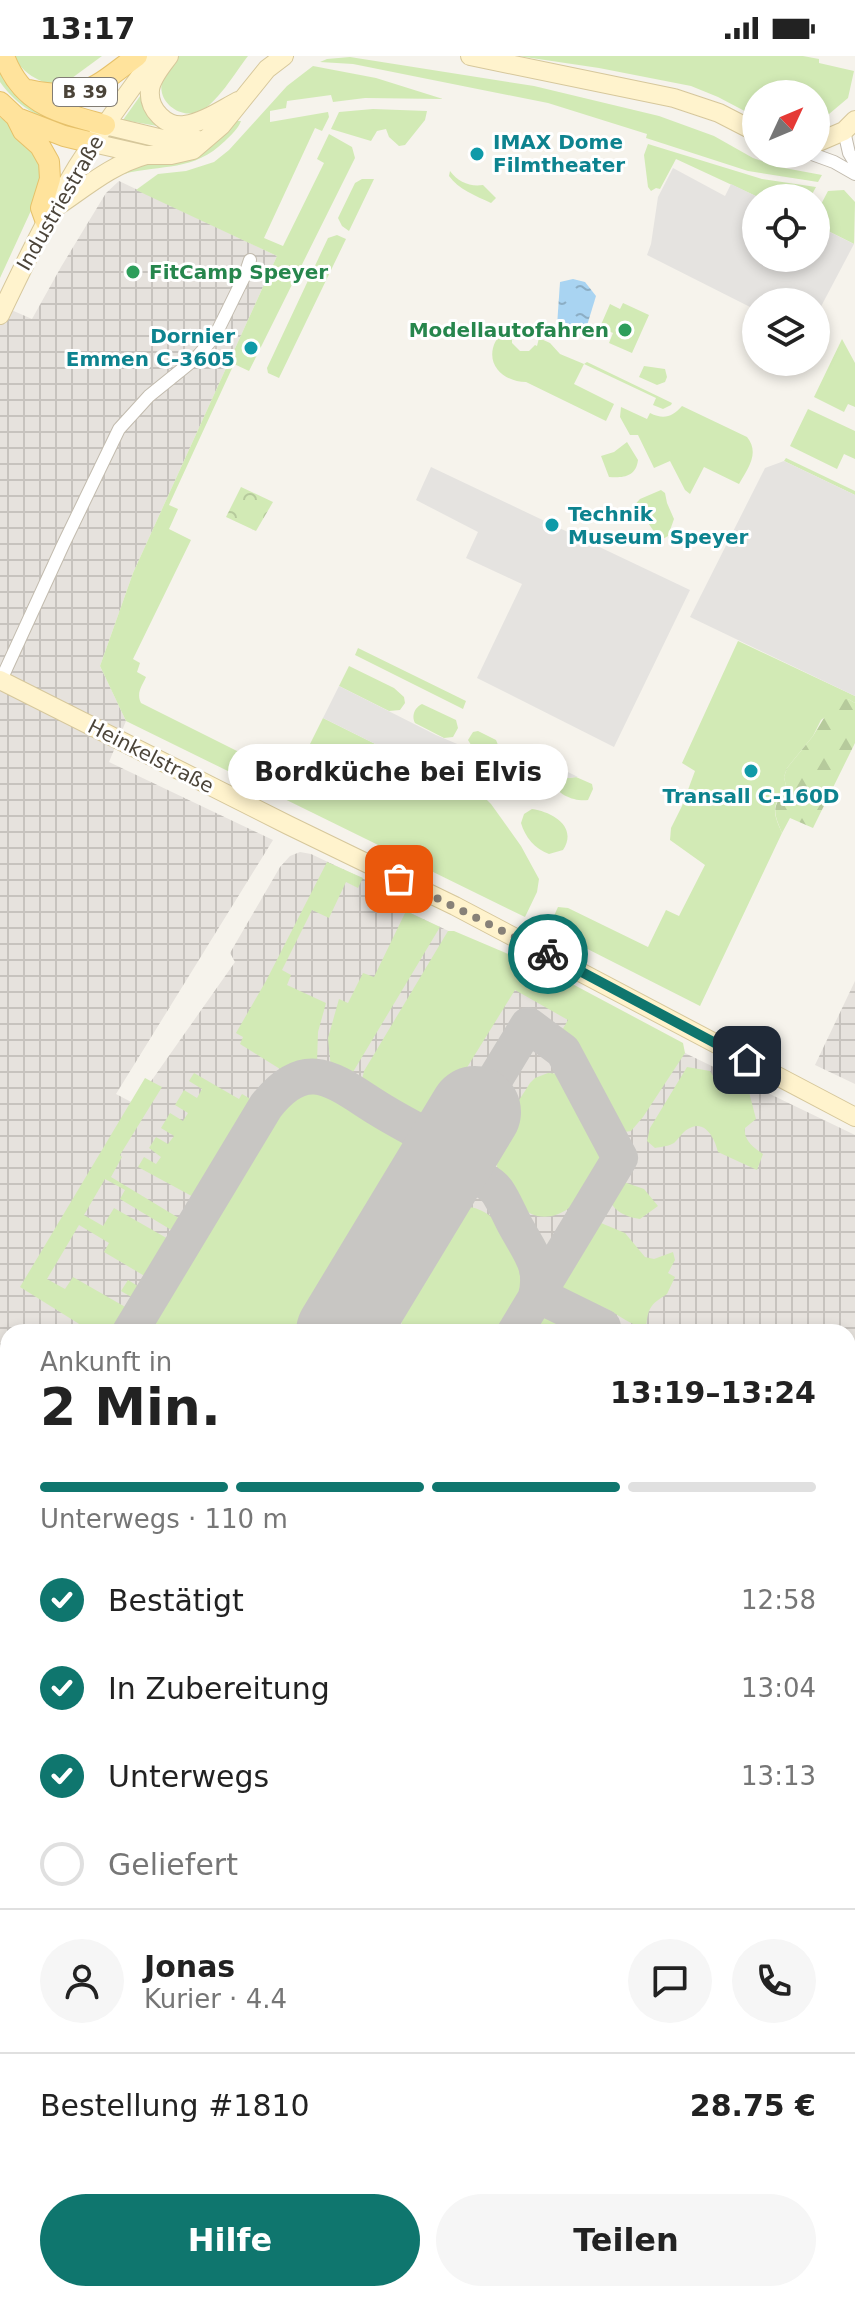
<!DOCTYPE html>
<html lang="de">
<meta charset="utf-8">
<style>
:root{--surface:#fff;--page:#f6f6f6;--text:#222;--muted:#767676;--line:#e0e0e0;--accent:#0f766e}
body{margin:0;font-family:"DejaVu Sans",sans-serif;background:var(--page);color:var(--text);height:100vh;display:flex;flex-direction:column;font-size:30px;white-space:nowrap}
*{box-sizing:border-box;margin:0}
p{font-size:26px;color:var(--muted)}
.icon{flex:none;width:44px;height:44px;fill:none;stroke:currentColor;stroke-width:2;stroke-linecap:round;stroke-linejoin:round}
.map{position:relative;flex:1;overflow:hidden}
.drawer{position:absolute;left:0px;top:1268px;width:856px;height:978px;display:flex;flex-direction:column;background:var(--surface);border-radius:24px 24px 0 0;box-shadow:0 4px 12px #0003}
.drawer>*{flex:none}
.needle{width:52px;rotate:46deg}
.buttons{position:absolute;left:742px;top:24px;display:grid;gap:16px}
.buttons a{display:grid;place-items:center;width:88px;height:88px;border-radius:50%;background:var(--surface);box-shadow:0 4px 12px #0003;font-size:40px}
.pin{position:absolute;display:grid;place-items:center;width:68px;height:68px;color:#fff;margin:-34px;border-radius:16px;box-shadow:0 4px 12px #0006}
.courier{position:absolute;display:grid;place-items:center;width:80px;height:80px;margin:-40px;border:6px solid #0f766e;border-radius:50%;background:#fff;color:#222;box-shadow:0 2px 10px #0007}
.bubble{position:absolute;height:56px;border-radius:28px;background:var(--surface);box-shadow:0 4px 12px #0003;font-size:26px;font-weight:600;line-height:56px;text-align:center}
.head em{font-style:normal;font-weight:600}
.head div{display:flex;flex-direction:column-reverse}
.head{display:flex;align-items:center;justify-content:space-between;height:136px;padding:0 40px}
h1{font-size:52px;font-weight:600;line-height:60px}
.bar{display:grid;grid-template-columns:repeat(4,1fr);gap:12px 8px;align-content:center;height:96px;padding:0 40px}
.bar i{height:10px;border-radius:6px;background:var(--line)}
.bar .active{background:var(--accent)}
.bar p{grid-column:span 4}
.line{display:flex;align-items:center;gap:20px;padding:0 40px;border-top:2px solid var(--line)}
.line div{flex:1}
.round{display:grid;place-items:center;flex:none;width:84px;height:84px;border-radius:42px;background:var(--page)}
ol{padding:0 40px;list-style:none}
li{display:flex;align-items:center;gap:24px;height:88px}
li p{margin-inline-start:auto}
li .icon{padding:8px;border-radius:50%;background:var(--accent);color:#fff;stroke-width:4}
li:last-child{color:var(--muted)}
li i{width:44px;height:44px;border:4px solid var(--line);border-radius:50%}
.cta{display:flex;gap:16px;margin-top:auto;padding:16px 40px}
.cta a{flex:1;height:92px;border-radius:48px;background:var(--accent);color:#fff;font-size:32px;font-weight:600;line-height:92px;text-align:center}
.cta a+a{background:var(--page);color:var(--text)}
.status{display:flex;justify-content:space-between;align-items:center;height:56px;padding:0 40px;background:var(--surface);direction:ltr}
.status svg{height:22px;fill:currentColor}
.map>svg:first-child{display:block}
.industrial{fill:url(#industrial-grid);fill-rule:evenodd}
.grass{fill:#d2eab5}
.forest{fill:url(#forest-firs)}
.park{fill:url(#park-crowns)}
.parking{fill:#e5e3e0}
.water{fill:url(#water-ripples)}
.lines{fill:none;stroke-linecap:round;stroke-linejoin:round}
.taxiway{stroke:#c8c6c3;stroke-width:36}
.runway{stroke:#c8c6c3;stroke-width:92}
.street-casing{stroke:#c2bbae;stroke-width:14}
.secondary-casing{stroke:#d6c79b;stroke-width:20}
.primary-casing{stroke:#e6c16a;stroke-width:22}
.street{stroke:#fff;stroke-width:12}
.secondary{stroke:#fff3cd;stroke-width:18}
.primary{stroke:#ffe39c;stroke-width:20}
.rail-casing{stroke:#9a9a9a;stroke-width:7}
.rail{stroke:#fff;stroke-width:4;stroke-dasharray:12;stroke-linecap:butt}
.done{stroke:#878178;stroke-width:8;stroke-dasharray:0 14.4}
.route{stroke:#0f766e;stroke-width:10}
.culture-dot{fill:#0f9aa8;stroke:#fff;stroke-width:3}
.leisure-dot{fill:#2e9e5b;stroke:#fff;stroke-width:3}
.labels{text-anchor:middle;stroke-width:6;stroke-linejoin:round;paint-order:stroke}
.shield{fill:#fff;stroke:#817c74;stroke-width:2}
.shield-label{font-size:18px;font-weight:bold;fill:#4b4439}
.culture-label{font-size:20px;font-weight:bold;fill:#0d838f;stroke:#fff;text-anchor:start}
.street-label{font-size:20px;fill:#4b4439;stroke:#fff}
.leisure-label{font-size:20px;font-weight:bold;fill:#27864d;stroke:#fff;text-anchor:start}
</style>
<div class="status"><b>13:17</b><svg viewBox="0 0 49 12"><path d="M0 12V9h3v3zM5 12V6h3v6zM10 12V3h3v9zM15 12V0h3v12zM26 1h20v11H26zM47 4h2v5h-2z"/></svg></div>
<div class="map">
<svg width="855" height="2245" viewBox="0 0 855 2245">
<defs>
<pattern id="industrial-grid" width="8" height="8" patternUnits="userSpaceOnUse" patternTransform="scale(2)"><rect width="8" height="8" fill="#e6e2dd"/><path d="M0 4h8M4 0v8" fill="none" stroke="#c7c3be"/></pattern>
<pattern id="forest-firs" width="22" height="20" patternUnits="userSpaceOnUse" patternTransform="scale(2)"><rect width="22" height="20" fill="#d2eab5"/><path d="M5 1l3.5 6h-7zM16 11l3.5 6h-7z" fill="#b6ca9c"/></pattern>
<pattern id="park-crowns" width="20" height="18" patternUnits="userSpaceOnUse" patternTransform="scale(2)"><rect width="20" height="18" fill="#d2eab5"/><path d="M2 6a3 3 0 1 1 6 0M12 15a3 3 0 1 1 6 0" fill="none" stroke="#b6ca9c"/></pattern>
<pattern id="water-ripples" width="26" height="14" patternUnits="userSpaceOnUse" patternTransform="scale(2)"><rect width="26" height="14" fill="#a9d4f2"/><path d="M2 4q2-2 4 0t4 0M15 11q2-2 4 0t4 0" fill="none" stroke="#8caec5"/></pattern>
</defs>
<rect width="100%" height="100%" fill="#f6f3ec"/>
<path class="industrial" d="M119 125 277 200 133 517 100 610 126 665 109 706 273 784 116 1038 135 1048 235 906 230 897 280 811 290 800 300 796 311 798 406 843 402 853 525 911 596 947 689 999 855 1079V2245H0V249L32 263 61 211 106 137ZM8 1276H848V2238H8Z
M855 925V1028L815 1009Z"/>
<path class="grass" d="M13 0H102L72 22 73 31C47 30 27 23 13 0Z
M179 0H248C236 15 216 50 198 56 180 63 157 46 162 26 164 17 173 8 179 0Z
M518 0H803L819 3V7L854 15 848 42 816 69V38H756V61L718 41 691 30 599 12Z
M350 1 534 30 659 60 714 80 753 102 779 111 822 119 818 126 748 115 646 82 647 78 548 47 353 8 320 6 327 3Z
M313 10 376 22 443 43 365 42 333 46 331 39 287 45 286 52 270 55V66L328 56 329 61 322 75 315 72 264 182 283 190 324 107 317 103 329 78 352 91 355 102 249 315 234 308 169 449 178 453 169 473 191 484 133 603 140 607 137 616 146 621C142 630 136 637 141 647L241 697 254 709 264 708 293 722 323 662 486 743 491 748 521 790 539 823 537 836 525 861 126 665 100 610 133 517 277 200 136 134 158 118 186 115 214 106 229 94 287 30Z
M0 15C15 43 39 51 66 65L64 71C36 59 19 52 0 26Z
M143 36 163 71 123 64Z
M373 53 427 55 425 64 405 89 399 90 389 81 386 73 377 75 371 85 331 73 339 56Z
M0 61 29 83 46 122 0 222Z
M236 65H241C238 73 231 79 225 85 193 116 163 108 123 118L140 109 183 104Z
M648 88 762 123 816 131 810 142H760L676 103 660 133 656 132 651 135 648 131 644 99Z
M450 115C458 126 470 131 483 129L496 142 491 147C476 140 458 133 449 120Z
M362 123H374L349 175 342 170 338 162 355 127Z
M844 134 855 146 854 188 816 169V158L828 135Z
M337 179 346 183 279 322 268 317 267 312 328 182Z
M623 247 649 259 632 297 609 287 613 277 600 271 610 248 620 253Z
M510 270 515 274 512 279V287L520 295H529L535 289 537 290 539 282 550 287 560 298 584 308 574 328 614 348 606 365 526 326C508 326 488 313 493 292 495 283 503 276 510 270Z
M842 283 855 307V351L848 348 844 356 814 341Z
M587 306 672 347 671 349 663 353 653 349 656 342 584 308Z
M644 310 665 313 667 321 665 326 657 329 639 321Z
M682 350 747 381C760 397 748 412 739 428L704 411 690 438 685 434 670 405 654 412 638 379H630L620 361 621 351 647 363 650 357C664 364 672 361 682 350Z
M808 353 855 375V403L844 398 837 413 790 390Z
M627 386 638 404C636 421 623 422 609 421L601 400 614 396Z
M786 402 855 435V439L784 405Z
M661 434 665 437 667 447 674 463 668 480 663 483 653 474 644 461 630 454 640 443Z
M738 585 855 640V647L848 643 821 664 813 680 787 712 784 721 786 730C772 752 772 754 782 777L700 950 548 873 558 851 568 852 648 891 666 854 679 860 705 809 670 784 671 772 682 750 695 715 682 707Z
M358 592 466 645 463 653 355 599Z
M349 610 394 632 404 641 405 647 400 654 389 655 339 630Z
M422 648 456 664 458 672 453 681 444 682 415 667C411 660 415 651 422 648Z
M478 675 496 684 498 689 495 694 488 697 473 692 468 684 473 676Z
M576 721 592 728 593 733 588 744C576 746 556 739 553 726L558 723Z
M532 753C553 756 578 771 563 794L549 798C535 793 525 781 521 767L524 758Z
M327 806 363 822 358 832 346 826 329 862 312 854 282 914 291 919 287 929 326 947 318 976 317 1006 313 1012 288 1018 240 988 243 981 236 977 266 925Z
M406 855 440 871 353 1016 339 1019 331 1013 328 982 339 943 348 947 363 917 374 921Z
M448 875H454L548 915 683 987 685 997 643 1061 631 1075 624 1076 616 1072 611 1065 561 976 568 964 515 934 435 1063C430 1065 427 1067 422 1066 409 1065 368 1038 361 1028L364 1015Z
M687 1011 710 1015 716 1025 723 1029 736 1027 749 1036 756 1063 745 1072C743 1084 754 1092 763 1098L757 1114 718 1096C715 1083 705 1062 688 1073 682 1076 679 1083 674 1087 669 1090 661 1091 655 1092L647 1085 650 1072Z
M194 1017 239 1043 242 1038 259 1048 204 1141 199 1144 138 1111 144 1101 156 1108 161 1101 149 1092 156 1081 168 1088 174 1080 161 1072 170 1057 183 1065 188 1057 175 1049 184 1034 197 1042 202 1033 189 1025Z
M548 1017C569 1017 576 1036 585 1053 593 1068 601 1081 601 1098 601 1112 595 1121 588 1132 572 1157 541 1174 517 1147 511 1142 508 1133 504 1127 496 1113 492 1095 498 1079 506 1061 520 1044 530 1027L535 1022Z
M145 1022 162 1031 120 1099 122 1101 111 1121 187 1167 183 1175 181 1174 178 1178 120 1143 125 1134 105 1123 84 1159 103 1170 114 1152 170 1184 173 1191 153 1225 104 1196 109 1187 79 1169 47 1223 65 1233 73 1221 134 1256 121 1276H92L20 1231Z
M308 1029 332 1035 408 1081 415 1093 413 1101 307 1276H139L278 1047 296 1032Z
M621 1125 644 1133 658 1150 640 1163C626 1161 612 1155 609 1141Z
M469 1151C503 1155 524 1204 520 1236 518 1250 508 1264 500 1276H403L398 1245 448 1162 455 1155Z
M601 1167 625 1177 645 1201 654 1203 673 1196 675 1204 668 1217 675 1221 667 1238C650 1249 648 1251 646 1273 631 1269 619 1259 605 1252 586 1243 555 1254 563 1217L590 1172Z
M128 1224 146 1235 140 1246 121 1235Z
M549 1261 567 1267 574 1276H528L538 1264Z
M8 1494V1770L0 1783V1507Z
M8 1890V1923L0 1933V1903Z
M8 1962V2075L0 2070V1975Z
M0 2109C9 2127 10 2148 0 2166Z"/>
<path class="forest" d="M848 643 855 647V687L813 772 790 762 782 777C772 753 773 753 786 730L784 721 787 712 813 680 831 650 839 644Z"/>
<path class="park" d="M241 431 273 446 256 475 226 461Z"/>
<path class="parking" d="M673 112 725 140 731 128 760 142H756V202H816V169L854 188 816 260V246H756V254L647 199 651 188 658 141Z
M784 405 855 439V640L690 561 765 412Z
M431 411 690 534 614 691 477 622 522 528 466 502 478 476 416 444Z
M339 630 436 679 502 707 524 694 578 721 558 723 553 726V729L486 743 323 662Z
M848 1684 855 1687V1850L848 1846Z
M523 2238H628L642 2245H519Z"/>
<path class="water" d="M573 223 585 226 596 240 585 276 574 282 561 280 557 270 560 226Z"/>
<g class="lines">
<path class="taxiway" d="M475 1056 528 969 563 995 620 1102 515 1276
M425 1139C430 1134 434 1129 439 1126 457 1115 484 1119 497 1135 504 1145 509 1158 515 1169 530 1197 545 1211 535 1244
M374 1224C368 1243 365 1258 378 1276
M538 1239 603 1271 600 1276
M130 1276 266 1050C307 998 334 1025 379 1053 395 1063 412 1072 429 1081 443 1095 441 1106 435 1123
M0 1491 8 1478
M0 1952 8 1941
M0 2088 8 2093
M4 2179 2 2193 8 2210
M56 2245 61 2238"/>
<path class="runway" d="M342 1276 475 1056
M0 1843 8 1829"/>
<g class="street-casing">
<path id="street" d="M844 75 849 97 855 107
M812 98 834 106 855 118
M1 624 63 489 119 373 149 340 196 302 215 280 245 219 250 204"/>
</g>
<g class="secondary-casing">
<path id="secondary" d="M169 0C162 10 151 22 150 34 148 53 166 72 185 69 204 66 221 54 238 45
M470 0 674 42 719 57 756 76
M105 69 171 85 199 84
M93 87 146 99H171L193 94 221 70 267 13 284 0
M816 87 844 75 855 64
M59 149C87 130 113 108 146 99
M0 259C24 209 48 159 77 111 101 73 128 37 155 0
M0 624 288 769 455 850 855 1061
M848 2237 855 2222"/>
</g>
<g class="primary-casing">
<path id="primary" d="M4 0C22 50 59 56 105 69
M29 34C85 46 95 31 137 0
M0 46 16 61 23 75 40 90 49 106 50 123 41 152 46 166
M20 63 64 80 93 87"/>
</g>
<use href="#street" class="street"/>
<use href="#secondary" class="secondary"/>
<use href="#primary" class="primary"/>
<g class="rail-casing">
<path id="rail" d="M848 2203 855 2188
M828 2245 831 2238"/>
</g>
<use href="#rail" class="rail"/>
</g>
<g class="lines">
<path class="done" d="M399 823 548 898"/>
<path class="route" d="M548 898 747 1004"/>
</g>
<g class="culture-dot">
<circle cx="477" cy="98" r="8"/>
<circle cx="251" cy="292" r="8"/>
<circle cx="552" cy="469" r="8"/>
<circle cx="751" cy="715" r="8"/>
</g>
<g class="leisure-dot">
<circle cx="133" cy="216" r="8"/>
<circle cx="625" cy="274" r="8"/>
</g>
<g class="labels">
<rect class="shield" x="53" y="22" width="64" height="28" rx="6"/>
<g class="shield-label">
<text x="85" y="42">B 39</text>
</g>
<g class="culture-label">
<text x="493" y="93">IMAX Dome<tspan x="493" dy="23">Filmtheater</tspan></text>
<text x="235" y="287" text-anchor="end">Dornier<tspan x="235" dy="23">Emmen C-3605</tspan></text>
<text x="568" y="465">Technik<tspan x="568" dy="23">Museum Speyer</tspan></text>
<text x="751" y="747" text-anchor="middle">Transall C-160D</text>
</g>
<g class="street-label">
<text transform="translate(60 147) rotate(-60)" y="7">Industriestraße</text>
<text transform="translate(151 700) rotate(27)" y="7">Heinkelstraße</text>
</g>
<g class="leisure-label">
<text x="149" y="223">FitCamp Speyer</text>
<text x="609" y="281" text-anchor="end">Modellautofahren</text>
</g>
</g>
</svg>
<div class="buttons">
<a><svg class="needle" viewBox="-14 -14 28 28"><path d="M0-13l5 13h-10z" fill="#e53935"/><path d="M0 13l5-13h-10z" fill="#767676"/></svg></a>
<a><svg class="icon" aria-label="locate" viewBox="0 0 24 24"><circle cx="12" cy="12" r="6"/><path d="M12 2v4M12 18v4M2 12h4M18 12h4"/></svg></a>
<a><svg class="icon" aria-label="layers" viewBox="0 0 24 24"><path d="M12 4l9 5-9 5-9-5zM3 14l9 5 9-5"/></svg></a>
</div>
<div class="pin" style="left:399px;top:823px;background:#ea580c"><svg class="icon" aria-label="bag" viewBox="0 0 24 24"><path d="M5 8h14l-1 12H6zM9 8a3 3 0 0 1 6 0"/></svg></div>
<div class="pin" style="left:747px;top:1004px;background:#1f2937"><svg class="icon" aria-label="home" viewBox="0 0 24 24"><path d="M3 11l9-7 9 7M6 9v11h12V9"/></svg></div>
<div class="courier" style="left:548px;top:898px"><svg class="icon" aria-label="bike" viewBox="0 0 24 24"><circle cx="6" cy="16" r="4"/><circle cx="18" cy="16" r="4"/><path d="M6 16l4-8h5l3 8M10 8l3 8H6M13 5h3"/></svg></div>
<div class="bubble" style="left:228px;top:688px;width:340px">Bordküche bei Elvis</div>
<section class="drawer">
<div class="head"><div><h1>2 Min.</h1><p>Ankunft in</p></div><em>13:19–13:24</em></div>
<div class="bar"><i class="active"></i><i class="active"></i><i class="active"></i><i></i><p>Unterwegs · 110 m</p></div>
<ol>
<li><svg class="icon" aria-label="check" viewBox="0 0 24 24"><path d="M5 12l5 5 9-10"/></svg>Bestätigt<p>12:58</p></li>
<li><svg class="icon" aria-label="check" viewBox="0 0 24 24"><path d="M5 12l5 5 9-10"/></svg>In Zubereitung<p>13:04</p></li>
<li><svg class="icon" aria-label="check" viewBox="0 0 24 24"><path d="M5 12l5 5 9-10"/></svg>Unterwegs<p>13:13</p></li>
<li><i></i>Geliefert</li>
</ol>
<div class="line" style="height:144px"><a class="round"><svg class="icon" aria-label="person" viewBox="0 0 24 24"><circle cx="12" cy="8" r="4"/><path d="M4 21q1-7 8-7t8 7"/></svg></a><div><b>Jonas</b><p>Kurier · 4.4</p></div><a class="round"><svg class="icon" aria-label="chat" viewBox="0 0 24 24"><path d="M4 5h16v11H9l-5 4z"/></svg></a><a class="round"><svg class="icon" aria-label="phone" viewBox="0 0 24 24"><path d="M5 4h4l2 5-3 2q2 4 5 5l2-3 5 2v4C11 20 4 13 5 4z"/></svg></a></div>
<div class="line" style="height:104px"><div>Bestellung #1810</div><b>28.75 €</b></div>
<div class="cta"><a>Hilfe</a><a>Teilen</a></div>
</section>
</div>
